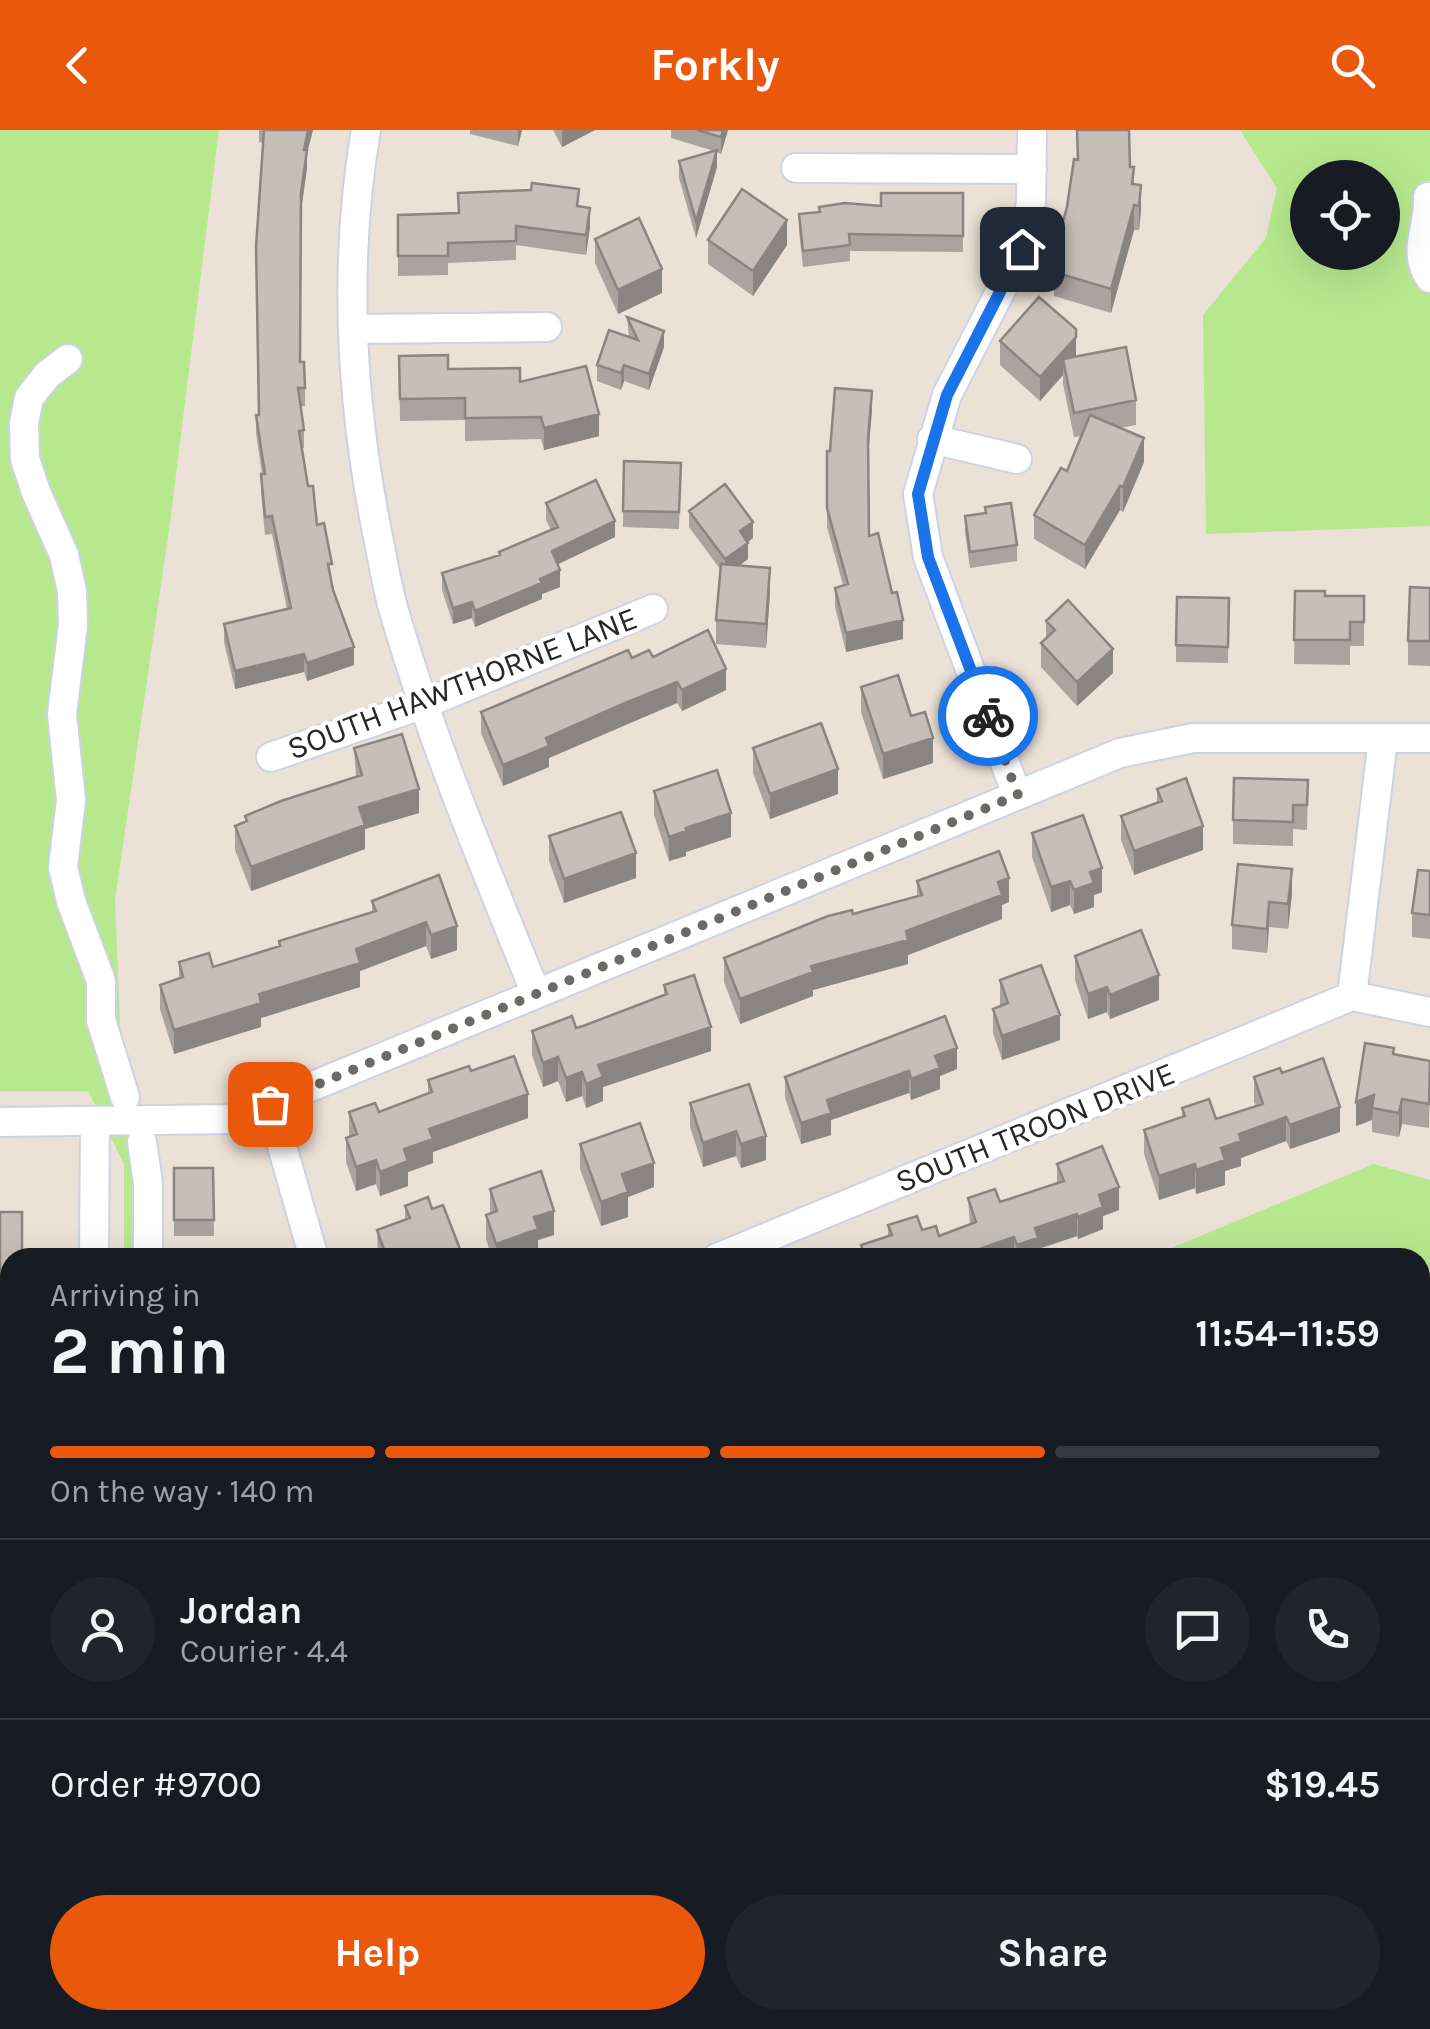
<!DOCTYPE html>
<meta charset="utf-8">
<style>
:root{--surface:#171b24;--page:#20242c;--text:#f1f3f6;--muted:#9ea1a6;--line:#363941;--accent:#ea580c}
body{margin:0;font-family:Karla,sans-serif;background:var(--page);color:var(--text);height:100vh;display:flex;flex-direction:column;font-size:38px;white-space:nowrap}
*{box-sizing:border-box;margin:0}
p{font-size:32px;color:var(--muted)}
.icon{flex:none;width:55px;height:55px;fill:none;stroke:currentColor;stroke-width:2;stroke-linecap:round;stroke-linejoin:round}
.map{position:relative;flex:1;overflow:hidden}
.details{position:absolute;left:0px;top:1118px;width:1430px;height:782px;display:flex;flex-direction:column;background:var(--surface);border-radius:30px 30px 0 0;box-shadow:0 10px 40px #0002}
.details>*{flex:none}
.controls{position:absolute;left:1290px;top:30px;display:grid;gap:20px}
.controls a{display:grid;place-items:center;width:110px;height:110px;border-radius:50%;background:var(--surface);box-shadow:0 10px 40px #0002;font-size:50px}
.pin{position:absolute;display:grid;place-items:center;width:85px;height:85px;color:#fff;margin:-42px;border-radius:20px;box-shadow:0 5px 15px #0006}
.courier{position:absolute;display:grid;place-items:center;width:100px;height:100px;margin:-50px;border:8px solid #1a73e8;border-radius:50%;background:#fff;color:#222;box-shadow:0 2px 12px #0007}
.overview em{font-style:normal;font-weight:700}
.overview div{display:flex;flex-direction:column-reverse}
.overview{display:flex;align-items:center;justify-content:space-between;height:170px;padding:0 50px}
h1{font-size:65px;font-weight:700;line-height:75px}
.bar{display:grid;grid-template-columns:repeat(4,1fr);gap:15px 10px;align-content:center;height:120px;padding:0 50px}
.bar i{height:12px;border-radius:8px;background:var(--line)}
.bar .active{background:var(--accent)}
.bar p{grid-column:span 4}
.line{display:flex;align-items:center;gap:25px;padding:0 50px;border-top:2px solid var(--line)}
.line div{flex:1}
.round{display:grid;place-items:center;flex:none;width:105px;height:105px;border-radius:52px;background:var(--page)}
.action{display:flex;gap:20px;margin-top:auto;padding:20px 50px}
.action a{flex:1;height:115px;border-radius:60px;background:var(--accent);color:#fff;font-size:40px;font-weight:700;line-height:115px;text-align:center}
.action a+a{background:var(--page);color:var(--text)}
header{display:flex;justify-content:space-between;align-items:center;height:130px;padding:0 50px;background:var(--accent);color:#fff;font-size:45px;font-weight:700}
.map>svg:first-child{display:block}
.green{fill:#b7e88e;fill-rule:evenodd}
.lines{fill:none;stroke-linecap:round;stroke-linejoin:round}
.minor-casing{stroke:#cdd3e3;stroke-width:32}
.minor{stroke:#fff;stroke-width:28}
.wall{fill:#aba39e}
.shaded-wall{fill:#8b8581}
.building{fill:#c7beb8;stroke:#8b8581;stroke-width:2.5}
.done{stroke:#6d6965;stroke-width:10;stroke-dasharray:0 18}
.route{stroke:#1a73e8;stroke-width:12}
.labels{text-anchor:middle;stroke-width:8;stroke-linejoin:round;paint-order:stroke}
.street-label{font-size:32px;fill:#282828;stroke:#fff}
</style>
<header><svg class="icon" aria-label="back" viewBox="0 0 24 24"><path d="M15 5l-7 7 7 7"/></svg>Forkly<svg class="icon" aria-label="search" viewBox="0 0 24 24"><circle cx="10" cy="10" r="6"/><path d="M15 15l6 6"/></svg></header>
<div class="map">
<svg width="1430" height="1899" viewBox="0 0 1430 1899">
<rect width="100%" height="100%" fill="#ece1d7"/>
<path class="green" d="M0 0H219L170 393 115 770 123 960 156 1011V1127H124V1034L88 961H0Z
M1240 0H1430V396L1206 404 1203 185 1266 108 1277 58ZM1308 48H1382V122H1308Z
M1374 1034 1430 1050V1380L1420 1375V1128H1147Z"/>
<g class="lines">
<g class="minor-casing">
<path id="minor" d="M366 0C343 134 351 274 378 407 383 431 387 457 394 481 432 612 485 738 536 864
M796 38 1032 39
M1428 67C1430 95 1411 122 1430 148
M354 199 547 197
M68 229 47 245 29 268 24 293 25 329 36 362 64 425 72 461 73 495 62 584 71 670 63 737 71 771 101 851V890L125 967
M932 309 1017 329
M271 627 424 574 653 479
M1017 665 928 427 918 364 947 265 1022 119 1031 72 1032 0
M1352 866 1383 609
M1352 866 1430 882
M270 974 314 1128
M0 992 233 989 1120 623 1193 608H1430
M142 1012 148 1053V1128
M94 1128 95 991
M717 1128 1352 866
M1420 1171 1430 1174
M636 1890V1899
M964 1890V1899
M75 1899V1890
M1271 1899 1273 1890"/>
</g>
<use href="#minor" class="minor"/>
</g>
<path class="wall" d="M259 0H313L307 23V38L301 81 300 232 305 258V276H301L304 300V318H302L308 356 317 395 354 535 307 551 304 542 235 559 224 512V494L287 479 272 404 265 405 261 362V344H262L256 303V285H259L263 13 259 12Z
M470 0H522L518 16 470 4Z
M553 0H595L562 17Z
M671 0H728L721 24 717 22V37L696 108 679 48V31L714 21 671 8Z
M1077 30 1130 37 1141 80 1139 100H1134L1111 183 1054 166V142L1056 133V116L1067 77Z
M963 63V122L850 121V131L803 137 799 101V84L881 76Z
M579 76 590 97 586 125 516 115V130L448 133V145L398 146V85L458 84Z
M595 109 662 163 618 184 595 133Z
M708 110 787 115 753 166 708 134Z
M627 187 664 217 649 260 624 251 621 260 597 251V235L629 207Z
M1000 211 1076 227 1136 270V295L1120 298 1144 332 1123 382 1120 380 1085 439 1034 409V385L1067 341 1082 306 1074 307 1063 254V245L1040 271 1000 235Z
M399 226 448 239 520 252 599 306 544 320 541 309 465 311V290L400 291Z
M872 280 868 324 869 406 892 463 903 509 846 522 835 477V458L843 455 827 397V321H830Z
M624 331 681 333 679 399 623 397Z
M546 373 615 407 558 434 560 457 542 464V469L475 497 472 488 453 494 442 460V443L499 425V422L551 400 546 390Z
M985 377 1017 415V431L970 438 965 402V386L985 383Z
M689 381 753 408 747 412 748 429 739 436 770 463 766 518 716 514V490L720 439 689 397Z
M1430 458V536L1408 535V511Z
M1295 461 1325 466H1364V516H1350V535L1294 534Z
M1229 468 1228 533 1176 532V515Z
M1046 491 1113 543 1077 576 1041 537V513L1046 509Z
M653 527 726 560 682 581 677 573 625 594 549 628V637L503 656 481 603V582L632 528Z
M861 557 911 586 933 633 883 649 861 582Z
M354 618 419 683 365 699V719L251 761 235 720V696L245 692V686L356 647Z
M753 618 838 664 770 689 753 643Z
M1308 650 1307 700 1293 699V716L1233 714V690Z
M1157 659 1203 720 1134 745 1121 710V686L1157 673Z
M654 661 731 707 686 722V726L669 731 654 685Z
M1032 703 1102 762 1094 765V777L1074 784 1070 775 1051 782 1032 727Z
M549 706 636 748 564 773 549 731Z
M1238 734 1292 764 1288 799 1269 797 1267 823 1232 819V795Z
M1430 741V809L1412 807V783Z
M439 745 457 820 431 829 426 816 360 841V857L261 888V897L174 924 160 879V855L179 849V832L213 837 279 816V811L372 782V771Z
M917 751 1009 772 1002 775V789L908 825V834L813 860V866L740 894 724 852V828L853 784 917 767Z
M1075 826 1159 870 1110 889 1107 882 1088 889 1075 850Z
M1000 850 1060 910 1002 930 993 903V879L1000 876Z
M664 855 711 921 603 957V971L586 978 582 966 566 972 558 951 543 957 532 925V901L576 898 664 865Z
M1394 925 1430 931 1429 998 1402 994 1399 1007 1372 1002V990L1356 996Z
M957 939 940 946V959L911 970 909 963 831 990V1005L801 1014 785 968V947Z
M471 941 528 988 433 1022V1033L408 1042V1056L380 1066 376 1054 356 1061 346 1032V1008L349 1007V982H379L428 964V950Z
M1282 943 1340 1002 1290 1019 1286 1011 1241 1028V1036L1225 1041V1055L1196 1064 1195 1058 1159 1070 1144 1024V1000L1182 987V978L1216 989 1256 976 1254 972V947Z
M749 954 766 1030 741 1038 736 1026 703 1037 690 997V973Z
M580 1014 654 1057 628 1067V1087L601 1096 580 1039Z
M1057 1034 1119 1080 1103 1086V1099L1078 1109 1077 1106 1038 1119V1128H861V1115L888 1106V1095L922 1100 939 1106 970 1095 968 1068 1000 1072 1057 1053Z
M174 1038H213L214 1106H174Z
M490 1059 554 1105 538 1110V1124L527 1128H492L486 1109V1085L490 1083Z
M405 1076 432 1079 462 1128H378L377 1100 405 1090Z
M0 1082 10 1128V1178H0Z
M0 1214H10V1430H0Z
M0 1668H9L8 1747H0Z
M838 1890H879V1895H871V1899H838Z
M1139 1890H1190L1174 1899H1143Z"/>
<path class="shaded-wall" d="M308 0H313L307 23V38L301 81 304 20Z
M518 0H522L518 16Z
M562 0H595L562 17Z
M723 0H728L721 24V7Z
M717 20V37L696 108V91Z
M1141 55V80L1139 100V76Z
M1134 75V100L1111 183V159Z
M590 78V97L586 125V105Z
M787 90V115L753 166V141Z
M662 139V163L618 184V160Z
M664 201V217L649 260V244Z
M1076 207V231L1063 229V245L1040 271V247Z
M624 235V251L621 260V243Z
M872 261V280L868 327V308Z
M599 284V306L544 320V298Z
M1144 308V332L1123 382V357Z
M1120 356V380L1085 439V415Z
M615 391V407L552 437V421Z
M753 392V408L740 418V401Z
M748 413V429L725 446V429Z
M770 438V463L766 518V494Z
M560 440V457L542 464V469L475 497V481Z
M472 472V488L453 494V478Z
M903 490V509L846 522V503Z
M354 517V535L307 551V533Z
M1113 519V543L1077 576V552Z
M304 524V542L235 559V541Z
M726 539V560L682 581V560Z
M677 552V573L549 628V637L503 656V635L546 608Z
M933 608V633L883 649V624Z
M838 639V664L770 689V664Z
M419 659V683L365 699V719L251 761V737L359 677Z
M731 683V707L686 722V726L669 731V707L686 698Z
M1203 696V720L1134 745V721Z
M636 723V748L564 773V749Z
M1102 738V762L1094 765V777L1074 784V760L1090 742Z
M1292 739V764L1288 799V774Z
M1009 748V772L1002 775V789L908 825V834L813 860V866L740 894V869L811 836 906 801 998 752Z
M1070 751V775L1051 782V757Z
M1269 772V797L1267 823V799Z
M426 792V816L360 841V857L261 888V897L174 924V900L259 864 356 819Z
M457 796V820L431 829V805Z
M1159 845V870L1110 889V865Z
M1107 857V882L1088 889V864Z
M1060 885V910L1002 930V906Z
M711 897V921L603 957V971L586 978V954L598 935Z
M957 918V939L940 946V959L911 970V949L935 926Z
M558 927V951L543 957V933Z
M909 941V963L831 990V1005L801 1014V993L827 970Z
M582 942V966L566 972V948Z
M528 964V988L433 1022V1033L408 1042V1056L380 1066V1042L429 999Z
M1374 965 1372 990 1356 996V972Z
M1402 969V994L1399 1007V983Z
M1340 977V1002L1290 1019V995Z
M1286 987V1011L1241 1028V1036L1225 1041V1055L1196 1064V1040L1221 1018 1239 1004Z
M736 1001V1026L703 1037V1013Z
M766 1006V1030L741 1038V1014Z
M376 1030V1054L356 1061V1037Z
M654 1033V1057L628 1067V1087L601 1096V1072L622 1044Z
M1195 1034V1058L1159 1070V1046Z
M1119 1057V1080L1103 1086V1099L1078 1109V1087L1099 1065Z
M554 1081V1105L538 1110V1124L527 1128H496V1114L534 1087Z
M1077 1084V1106L1038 1119V1128H1017V1115L1035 1098Z
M1014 1107V1128H953Z
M1161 1890H1190L1174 1899H1150V1897Z"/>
<path class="building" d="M264 0H308L304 20H307L301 63 300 232H304L305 258H298L304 300 299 301 308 356H313L317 395 324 393 332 434H328L333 460 354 517 307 533 304 524 235 541 224 494 291 478 272 386 265 387 261 344H265L256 285H259L256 117Z
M697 0H723L721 7Z
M1077 0H1129L1130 37H1134L1132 54 1141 55 1139 76 1134 75 1111 159 1054 142 1061 118 1056 116 1067 77 1074 29 1078 30Z
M717 20 696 91 679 31Z
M532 53 579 59 577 76 590 78 586 105 516 96V111L448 113V126H398V85L459 83 458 63 531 60Z
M742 59 787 90 753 141 708 110Z
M881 63H963V106L849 104 850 115 803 121 799 84 820 82 819 77 845 73 881 76Z
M639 88 662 139 618 160 595 109Z
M1039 167 1076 199V207L1040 247 1000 211Z
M627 187 664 201 649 244 624 235 621 243 597 235 609 200 638 210Z
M1126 217 1136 270 1074 283 1063 229Z
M448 225V239L520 238V252L586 236 599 284 544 298 541 287 465 288V268L400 269 399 226Z
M835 258 872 261 868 308 869 406 878 403 892 463 897 462 903 490 846 503 835 458 848 454 827 378V321H830Z
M1090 285 1144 308 1123 357 1120 356 1085 415 1034 385 1061 338 1067 341Z
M624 331 681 333 679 382 623 381Z
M596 350 615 391 552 421 560 440 540 449 542 453 475 481 472 472 453 478 442 443 500 425 499 422 558 397 546 373Z
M725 354 753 392 740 401 748 413 725 429 689 381Z
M1011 373 1017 415 970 422 965 386 986 383 985 377Z
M721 434 770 438 766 494 716 490Z
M1410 457 1430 458V511H1408Z
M1295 461H1325V466H1364V492H1350V510H1294Z
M1177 467 1229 468 1228 517 1176 515Z
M1068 470 1113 519 1077 552 1041 513 1055 500 1046 491Z
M708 500 726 539 682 560 677 552 625 573 546 608 549 616 503 635 481 582 628 520 632 528 649 520 653 527Z
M898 545 911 586 925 582 933 608 883 624 861 557Z
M821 593 838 639 770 664 753 618Z
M402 604 419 659 359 677 365 695 251 737 235 696 247 691 245 686 281 671 362 645 354 618Z
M717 640 731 683 686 698V701L669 707 654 661Z
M1186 648 1203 696 1134 721 1121 686 1162 671 1157 659Z
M1234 648 1308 650 1307 675H1293V692L1233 690Z
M621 682 636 723 564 749 549 706Z
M1083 685 1102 738 1090 742 1094 753 1074 760 1070 751 1051 757 1032 703Z
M999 721 1009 748 998 752 1002 765 906 801 908 810 811 836 813 842 740 869 724 828 828 786 852 780 853 784 922 765 917 751Z
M1238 734 1292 739 1288 774 1269 772 1267 799 1232 795Z
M1418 740 1430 741V785L1412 783Z
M439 745 457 796 431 805 426 792 356 819 360 833 259 864 261 873 174 900 160 855 183 847 179 832 209 823 213 837 280 816 279 811 376 781 372 771Z
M1141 800 1159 845 1110 865 1107 857 1088 864 1075 826Z
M1041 835 1060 885 1002 906 993 879 1008 873 1000 850Z
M694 845 711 897 598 935 603 947 586 954 582 942 566 948 558 927 543 933 532 901 572 886 576 898 583 896 667 864 664 855Z
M945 886 957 918 935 926 940 938 911 949 909 941 827 970 831 983 801 993 785 947Z
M1365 913 1394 918 1393 924 1430 931 1429 974 1402 969 1399 983 1372 978 1374 965 1356 972Z
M514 926 528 964 429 999 433 1009 404 1019 408 1031 380 1042 376 1030 356 1037 346 1008 357 1004 349 982 375 973 379 982 432 962 428 950 469 936 471 941Z
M1323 928 1340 977 1290 995 1286 987 1239 1004 1241 1011 1221 1018 1225 1030 1196 1040 1195 1034 1159 1046 1144 1000 1185 986 1182 978 1209 969 1216 989 1263 974 1254 947 1280 938 1282 943Z
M749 954 766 1006 741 1014 736 1001 703 1013 690 973Z
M640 993 654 1033 622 1044 628 1062 601 1072 580 1014Z
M1102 1016 1119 1057 1099 1065 1103 1077 1078 1087 1077 1084 1035 1098 1038 1108 1017 1115 1014 1107 953 1128H866L861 1115 892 1105 888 1095 917 1086 922 1100 936 1096 939 1106 976 1092 968 1068 995 1059 1000 1072 1064 1051 1057 1034Z
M174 1038H213L214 1090H174Z
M541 1041 554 1081 534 1087 538 1099 496 1114 486 1085 497 1081 490 1059Z
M428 1067 432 1079 443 1075 462 1124 453 1128H387L377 1100 410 1088 405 1076Z
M0 1082H22V1128H10V1153H0Z
M231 1123 232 1128H214Z
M0 1214H10V1411H0Z
M0 1668H9L8 1723H0Z
M374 1890H447L451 1899H378Z
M1019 1890H1084L1083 1899H1019Z
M1146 1890H1161L1150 1897Z
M1343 1890H1369L1388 1898 1340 1899Z"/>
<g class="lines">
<path class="done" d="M270 974 1018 665 988 586"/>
<path class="route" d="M988 586 928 427 918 364 947 265 1022 119"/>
</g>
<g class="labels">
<g class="street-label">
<text transform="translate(462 553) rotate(-21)" y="11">SOUTH HAWTHORNE LANE</text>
<text transform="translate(1035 997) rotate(-22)" y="11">SOUTH TROON DRIVE</text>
</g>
</g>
</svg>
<div class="controls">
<a><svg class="icon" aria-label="locate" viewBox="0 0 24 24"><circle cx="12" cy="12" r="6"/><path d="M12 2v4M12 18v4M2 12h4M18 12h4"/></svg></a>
</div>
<div class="pin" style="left:270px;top:974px;background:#ea580c"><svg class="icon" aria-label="bag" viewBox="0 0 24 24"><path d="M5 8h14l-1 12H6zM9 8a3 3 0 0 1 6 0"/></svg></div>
<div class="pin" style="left:1022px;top:119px;background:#1f2937"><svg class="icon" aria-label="home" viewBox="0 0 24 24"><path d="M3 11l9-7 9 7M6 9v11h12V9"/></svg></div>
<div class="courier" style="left:988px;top:586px"><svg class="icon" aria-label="bike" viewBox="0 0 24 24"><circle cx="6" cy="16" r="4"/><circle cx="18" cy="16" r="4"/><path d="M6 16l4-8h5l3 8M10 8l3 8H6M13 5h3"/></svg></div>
<section class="details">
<div class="overview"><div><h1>2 min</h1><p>Arriving in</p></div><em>11:54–11:59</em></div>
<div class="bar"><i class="active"></i><i class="active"></i><i class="active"></i><i></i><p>On the way · 140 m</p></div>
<div class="line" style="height:180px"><a class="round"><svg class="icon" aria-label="person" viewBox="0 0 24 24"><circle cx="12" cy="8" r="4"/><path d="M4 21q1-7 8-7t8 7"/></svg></a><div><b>Jordan</b><p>Courier · 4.4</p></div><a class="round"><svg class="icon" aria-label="chat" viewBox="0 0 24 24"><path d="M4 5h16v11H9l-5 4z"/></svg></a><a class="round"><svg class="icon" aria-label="phone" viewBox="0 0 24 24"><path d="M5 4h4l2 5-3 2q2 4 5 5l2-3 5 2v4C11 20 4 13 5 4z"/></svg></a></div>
<div class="line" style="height:130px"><div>Order #9700</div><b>$19.45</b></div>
<div class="action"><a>Help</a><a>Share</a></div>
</section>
</div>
